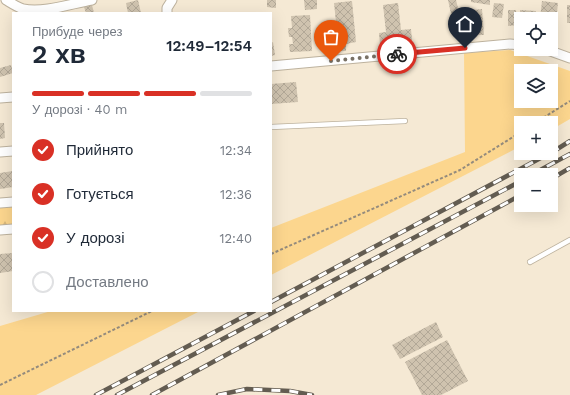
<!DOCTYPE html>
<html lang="uk">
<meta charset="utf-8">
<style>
:root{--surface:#fff;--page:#f2f2f3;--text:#1f2937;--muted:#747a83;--line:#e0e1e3;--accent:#d93025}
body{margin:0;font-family:"Work Sans",sans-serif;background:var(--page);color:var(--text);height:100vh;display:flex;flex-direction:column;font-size:15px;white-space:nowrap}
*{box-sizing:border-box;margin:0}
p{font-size:13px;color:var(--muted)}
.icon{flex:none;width:22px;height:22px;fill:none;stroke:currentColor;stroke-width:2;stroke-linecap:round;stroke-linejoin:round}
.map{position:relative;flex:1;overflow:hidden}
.panel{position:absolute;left:12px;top:12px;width:260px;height:300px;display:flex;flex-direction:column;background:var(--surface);border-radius:0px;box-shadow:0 4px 16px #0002}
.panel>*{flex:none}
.controls{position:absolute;left:514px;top:12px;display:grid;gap:8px}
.controls a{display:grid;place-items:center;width:44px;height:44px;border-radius:0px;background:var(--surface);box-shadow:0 4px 16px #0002;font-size:20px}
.pin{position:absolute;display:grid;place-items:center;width:34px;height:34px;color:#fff;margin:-41px -17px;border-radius:50% 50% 50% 0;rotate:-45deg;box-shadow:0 0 4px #0007}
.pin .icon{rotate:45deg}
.courier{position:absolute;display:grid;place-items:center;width:40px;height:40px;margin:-20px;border:3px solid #d93025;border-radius:50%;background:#fff;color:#222;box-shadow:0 1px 5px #0007}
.summary em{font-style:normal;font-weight:600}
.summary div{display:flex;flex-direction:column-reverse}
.summary{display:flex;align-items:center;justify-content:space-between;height:68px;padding:0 20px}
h1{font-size:26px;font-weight:600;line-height:30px}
.bar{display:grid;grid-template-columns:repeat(4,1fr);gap:6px 4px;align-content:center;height:48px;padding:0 20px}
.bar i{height:5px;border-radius:3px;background:var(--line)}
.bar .active{background:var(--accent)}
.bar p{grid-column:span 4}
ol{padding:0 20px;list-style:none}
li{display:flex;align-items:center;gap:12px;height:44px}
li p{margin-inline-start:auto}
li .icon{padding:4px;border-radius:50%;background:var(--accent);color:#fff;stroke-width:4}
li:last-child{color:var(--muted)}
li i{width:22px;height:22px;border:2px solid var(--line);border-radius:50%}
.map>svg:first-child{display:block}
.green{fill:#fcd68e;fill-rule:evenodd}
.forest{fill:url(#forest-firs)}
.building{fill:url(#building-cross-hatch)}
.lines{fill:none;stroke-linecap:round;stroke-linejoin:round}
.service-casing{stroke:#bdb29e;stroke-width:6}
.minor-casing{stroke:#bdb29e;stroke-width:11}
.path{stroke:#948b7d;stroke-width:2;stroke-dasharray:3 2;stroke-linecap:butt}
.service{stroke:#fff;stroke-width:4.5}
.minor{stroke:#fff;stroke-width:9}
.rail-casing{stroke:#635c51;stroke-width:4.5}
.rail{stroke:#fff;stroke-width:3;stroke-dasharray:9;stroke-linecap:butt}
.done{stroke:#797165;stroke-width:4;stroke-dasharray:0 7.2}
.route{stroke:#d93025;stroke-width:5}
</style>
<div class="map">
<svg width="570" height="395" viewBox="0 0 570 395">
<defs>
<pattern id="forest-firs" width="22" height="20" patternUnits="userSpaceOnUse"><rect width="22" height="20" fill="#fcd68e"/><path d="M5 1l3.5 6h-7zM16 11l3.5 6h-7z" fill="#d9b87a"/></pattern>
<pattern id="building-cross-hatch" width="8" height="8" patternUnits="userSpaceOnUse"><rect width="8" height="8" fill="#cfc3af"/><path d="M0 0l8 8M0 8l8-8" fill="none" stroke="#b2a897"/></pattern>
</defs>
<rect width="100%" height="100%" fill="#f5e9d4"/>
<path class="green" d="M510 50 570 71V119L551 130V123H521V146L271 275V228L465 152 464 53ZM521 71H551V101H521Z
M51 311H200L36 395H0V326Z"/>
<path class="forest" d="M13 207V226L0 227V208Z"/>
<path class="building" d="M138 0 141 13H128L126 3Z
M267 0H276V8L267 7Z
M304 0H317V9L305 10Z
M448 0H456L459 12 451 14Z
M471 0H490V5L471 2Z
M352 1 356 42 346 44V51H339L334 3Z
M542 1 558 3 556 22 551 21V19H540Z
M398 3 401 30 411 29 412 40 380 44 379 33 386 32 383 5Z
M494 3 504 4 502 18 492 17Z
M92 5 94 13H86L84 7Z
M567 5H570V23H567Z
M482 9 484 35H475L473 10Z
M508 10H516L517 25 508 26Z
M520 10 536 11V19H521V24H520Z
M310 15 312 51 290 52 289 44H293L292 37H289L288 28H292L291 16Z
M273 42 275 55 271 56V43Z
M11 65 13 73 0 77V68Z
M296 82 298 102 271 104V84Z
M0 123H4L5 138 0 139Z
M13 171V187L0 189V173Z
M13 253V271L0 273V254Z
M436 322 443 337 400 359 392 345Z
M447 340 468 381 441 395H422L405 362Z"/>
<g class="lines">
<g class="service-casing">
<path id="service" d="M271 127 405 121
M530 262 570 240"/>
</g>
<g class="minor-casing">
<path id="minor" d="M6 0C11 3 17 7 23 9 44 13 70 4 92 0
M167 13V8L172 0
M545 49 570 58
M271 66 510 44 521 45
M0 98 13 97
M0 152 13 151
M0 203 13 202
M0 230 13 229"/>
</g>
<path class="path" d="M535 123 570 101
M271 254 460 170 521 132
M0 385 152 311"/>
<use href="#service" class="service"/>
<use href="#minor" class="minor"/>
<g class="rail-casing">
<path id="rail" d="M551 153 570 141
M531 175 570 154
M551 179 570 168
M271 302 550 153
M96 395 254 311
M117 395 521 181
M152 395 521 195
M218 395 247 389 290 391 312 395"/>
</g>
<use href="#rail" class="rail"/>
</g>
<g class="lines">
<path class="done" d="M331 61 397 54"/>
<path class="route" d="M397 54 465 48"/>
</g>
</svg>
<div class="controls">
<a><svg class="icon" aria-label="locate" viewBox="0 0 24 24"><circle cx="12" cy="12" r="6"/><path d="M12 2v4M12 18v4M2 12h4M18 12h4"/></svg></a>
<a><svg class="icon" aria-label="layers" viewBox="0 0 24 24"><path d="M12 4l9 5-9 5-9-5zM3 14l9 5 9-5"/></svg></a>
<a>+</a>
<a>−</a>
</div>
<div class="pin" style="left:331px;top:61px;background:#ea580c"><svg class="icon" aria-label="bag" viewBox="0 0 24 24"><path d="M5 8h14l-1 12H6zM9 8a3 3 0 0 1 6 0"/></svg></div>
<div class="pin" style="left:465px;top:48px;background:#1f2937"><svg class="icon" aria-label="home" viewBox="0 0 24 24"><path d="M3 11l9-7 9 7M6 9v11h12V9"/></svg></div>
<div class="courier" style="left:397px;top:54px"><svg class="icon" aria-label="bike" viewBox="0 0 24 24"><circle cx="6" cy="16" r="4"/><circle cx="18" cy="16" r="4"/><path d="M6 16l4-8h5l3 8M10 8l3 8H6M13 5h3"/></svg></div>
<section class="panel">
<div class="summary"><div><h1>2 хв</h1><p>Прибуде через</p></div><em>12:49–12:54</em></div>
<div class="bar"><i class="active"></i><i class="active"></i><i class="active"></i><i></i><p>У дорозі · 40 m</p></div>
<ol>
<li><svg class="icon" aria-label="check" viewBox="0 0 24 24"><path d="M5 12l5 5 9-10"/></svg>Прийнято<p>12:34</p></li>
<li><svg class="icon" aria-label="check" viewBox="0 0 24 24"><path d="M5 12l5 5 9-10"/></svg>Готується<p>12:36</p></li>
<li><svg class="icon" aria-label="check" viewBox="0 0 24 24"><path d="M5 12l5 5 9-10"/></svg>У дорозі<p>12:40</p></li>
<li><i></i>Доставлено</li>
</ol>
</section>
</div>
